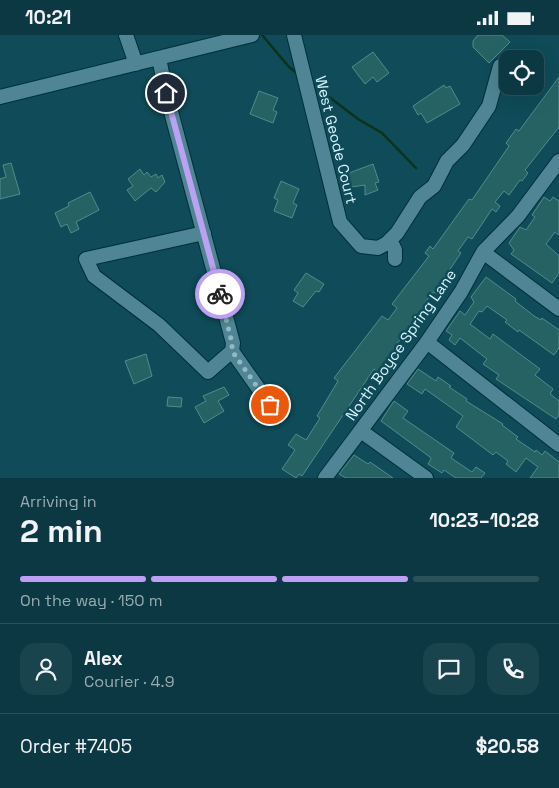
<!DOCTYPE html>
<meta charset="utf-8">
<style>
:root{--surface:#0b3842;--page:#19434d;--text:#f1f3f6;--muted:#9aacb2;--line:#2b525b;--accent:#bca0f2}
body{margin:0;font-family:"Space Grotesk",sans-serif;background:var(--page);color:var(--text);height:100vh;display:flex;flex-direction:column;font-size:19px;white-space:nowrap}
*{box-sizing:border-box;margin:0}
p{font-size:16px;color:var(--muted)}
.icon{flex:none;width:28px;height:28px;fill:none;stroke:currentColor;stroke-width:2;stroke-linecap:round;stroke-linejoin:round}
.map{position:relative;height:443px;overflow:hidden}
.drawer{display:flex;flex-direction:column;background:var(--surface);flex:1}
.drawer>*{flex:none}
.tools{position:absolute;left:499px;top:15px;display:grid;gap:10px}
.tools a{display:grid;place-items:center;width:45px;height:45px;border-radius:10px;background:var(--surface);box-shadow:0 5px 20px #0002,0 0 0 1px var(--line);font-size:25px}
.pin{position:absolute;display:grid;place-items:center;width:42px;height:42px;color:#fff;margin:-21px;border:2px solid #fff;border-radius:50%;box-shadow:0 1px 5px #0007}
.courier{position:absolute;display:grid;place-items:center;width:50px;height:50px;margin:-25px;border:4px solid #bca0f2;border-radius:50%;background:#fff;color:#222;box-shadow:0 1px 6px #0007}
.overview em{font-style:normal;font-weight:700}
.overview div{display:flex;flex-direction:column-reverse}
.overview{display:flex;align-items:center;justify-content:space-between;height:85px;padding:0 20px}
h1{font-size:32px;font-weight:700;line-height:38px}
.bar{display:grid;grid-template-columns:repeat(4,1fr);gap:8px 5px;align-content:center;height:60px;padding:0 20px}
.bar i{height:6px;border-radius:4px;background:var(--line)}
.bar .on{background:var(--accent)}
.bar p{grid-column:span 4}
.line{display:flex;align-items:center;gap:12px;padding:0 20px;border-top:1px solid var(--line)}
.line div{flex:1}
.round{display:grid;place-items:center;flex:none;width:52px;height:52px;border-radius:15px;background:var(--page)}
.status{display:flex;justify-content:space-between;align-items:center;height:35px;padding:0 25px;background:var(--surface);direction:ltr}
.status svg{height:14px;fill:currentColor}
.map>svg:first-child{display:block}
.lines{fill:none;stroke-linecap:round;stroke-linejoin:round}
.stream{stroke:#0c321e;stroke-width:2.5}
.building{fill:#266264;stroke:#518c8d}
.minor-casing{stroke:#012f39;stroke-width:16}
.minor{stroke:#4f8594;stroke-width:14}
.done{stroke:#93bac4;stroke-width:5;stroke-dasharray:0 9}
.route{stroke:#bca0f2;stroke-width:6}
.labels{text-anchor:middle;stroke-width:5;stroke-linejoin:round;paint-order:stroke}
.street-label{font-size:15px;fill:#daf6fe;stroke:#0f4b58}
</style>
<div class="status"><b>10:21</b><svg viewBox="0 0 49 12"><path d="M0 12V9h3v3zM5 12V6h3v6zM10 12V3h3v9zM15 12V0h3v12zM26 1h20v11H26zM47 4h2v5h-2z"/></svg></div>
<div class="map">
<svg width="559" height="443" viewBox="0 0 559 443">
<rect width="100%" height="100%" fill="#0f4b58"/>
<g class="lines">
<path class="stream" d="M262 0 289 32 298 39
M312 49 358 84 382 98 416 133"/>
</g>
<path class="building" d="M478 0H502L510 7 489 28 473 12V6Z
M373 17 389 38 377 47 373 42 365 49 352 32Z
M559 42V92L525 135 528 138 522 146 520 145 509 160 504 156 495 167 500 171 496 177 492 174 472 204 468 202 458 216 461 218 442 246 444 247 437 259 433 257 424 269 428 272 410 293 409 292 394 313 397 316 392 324 390 322 379 338 374 334 302 441 299 439 296 443 282 434 295 415 288 410 296 399 306 405 320 383 317 381 338 346 334 343 382 281 388 285 397 273 392 269 429 221 425 218 430 211 433 214 469 164 472 165 509 111 506 108 516 94 519 96Z
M444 50 446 53 450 51 460 69 427 88 421 78 418 80 413 71Z
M259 56 278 63 273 75 277 77 273 88 250 79Z
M11 128 20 159 0 164V144L6 142 3 130Z
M373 129 379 147 375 148 378 155 365 160V150L345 153 341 141Z
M140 134 144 140 147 137 151 142 156 139 158 143 162 140 165 147 156 157 151 153 135 166 127 155 133 151 128 144Z
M281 146 299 154 293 168 297 170 292 183 274 176 278 165 274 163Z
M90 157 99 175 76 187 79 194 71 198 67 189 61 192 55 178 69 171 68 168Z
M544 162 550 166 553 162 559 166V200L555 197 546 209 559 221V238L552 248 511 219 514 215 509 208 520 192 526 195 535 182 532 180Z
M306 238 324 249 319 257 316 256 303 272 293 266 298 258 294 255Z
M486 242 516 264 515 266 534 281 541 285 542 283 559 295V313L554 320 519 295 518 297 505 287 507 285 487 271 482 277 479 276 470 289 490 304 493 299 540 334 535 340 553 354 550 359 559 366V379L556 384 496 344 499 340 483 329 487 324 460 303 455 310 449 305 452 300 446 296 460 276 465 280 474 267 471 262Z
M146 319 152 341 134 349 125 326Z
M418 334 436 346 438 342 451 351 449 352 467 364 466 366 503 389 502 390 518 402 516 404 535 417 536 415 542 420 545 416 559 427V443H530L538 432 526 423 516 437 506 429 508 426 496 417 493 420 456 392 463 381 425 354 422 359 407 349Z
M224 352 229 360 218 366 224 376 204 388 195 372 206 366 203 361Z
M168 362 182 363 181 372 167 371Z
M394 366 408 376 403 383 454 418 451 423 472 437 476 432 485 438 481 443H456L444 435 442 438 428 429 431 424 430 422 381 386Z
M354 420 368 429 370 427 393 443H346L339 439Z"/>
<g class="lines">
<g class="minor-casing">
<path id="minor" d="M126 0 136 29
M294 0 340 187 361 211 378 213 387 208 397 198 420 162 434 151 447 126 463 110 489 71 500 31
M159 23 166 58 233 308 232 316 208 337 159 290 94 241 86 224 204 198
M0 62 252 0
M390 205 395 215V224
M483 217 559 274
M427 307 559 410
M232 316 270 370 282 378
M361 396 426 443
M325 443 427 307 461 257 483 217 518 181 559 126"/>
</g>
<use href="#minor" class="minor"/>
</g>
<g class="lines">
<path class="done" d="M220 259 232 308V316L270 370"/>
<path class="route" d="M166 58 220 259"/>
</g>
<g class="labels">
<g class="street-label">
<text transform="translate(336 105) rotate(76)" y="5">West Geode Court</text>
<text transform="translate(401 310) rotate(-55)" y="5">North Boyce Spring Lane</text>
</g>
</g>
</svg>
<div class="tools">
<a><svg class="icon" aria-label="locate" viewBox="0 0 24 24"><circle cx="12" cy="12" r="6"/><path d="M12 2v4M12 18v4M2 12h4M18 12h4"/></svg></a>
</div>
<div class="pin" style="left:270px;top:370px;background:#ea580c"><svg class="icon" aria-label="bag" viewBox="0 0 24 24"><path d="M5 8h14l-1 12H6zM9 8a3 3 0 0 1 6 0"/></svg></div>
<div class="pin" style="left:166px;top:58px;background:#1f2937"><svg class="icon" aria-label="home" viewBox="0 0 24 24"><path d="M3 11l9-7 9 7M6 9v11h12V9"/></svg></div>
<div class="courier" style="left:220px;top:259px"><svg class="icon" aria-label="bike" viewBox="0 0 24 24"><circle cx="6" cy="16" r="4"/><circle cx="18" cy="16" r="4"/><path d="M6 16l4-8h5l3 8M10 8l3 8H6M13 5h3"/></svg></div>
</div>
<section class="drawer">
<div class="overview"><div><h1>2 min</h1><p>Arriving in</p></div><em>10:23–10:28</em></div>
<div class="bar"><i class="on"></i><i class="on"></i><i class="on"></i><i></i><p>On the way · 150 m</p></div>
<div class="line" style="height:90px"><a class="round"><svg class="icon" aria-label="person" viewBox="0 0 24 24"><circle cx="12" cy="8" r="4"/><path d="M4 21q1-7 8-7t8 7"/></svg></a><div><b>Alex</b><p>Courier · 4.9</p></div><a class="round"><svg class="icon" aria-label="chat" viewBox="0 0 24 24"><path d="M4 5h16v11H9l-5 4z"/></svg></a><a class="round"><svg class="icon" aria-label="phone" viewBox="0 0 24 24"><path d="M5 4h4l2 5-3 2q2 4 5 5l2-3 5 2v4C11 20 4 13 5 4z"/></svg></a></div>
<div class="line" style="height:65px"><div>Order #7405</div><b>$20.58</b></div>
</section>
